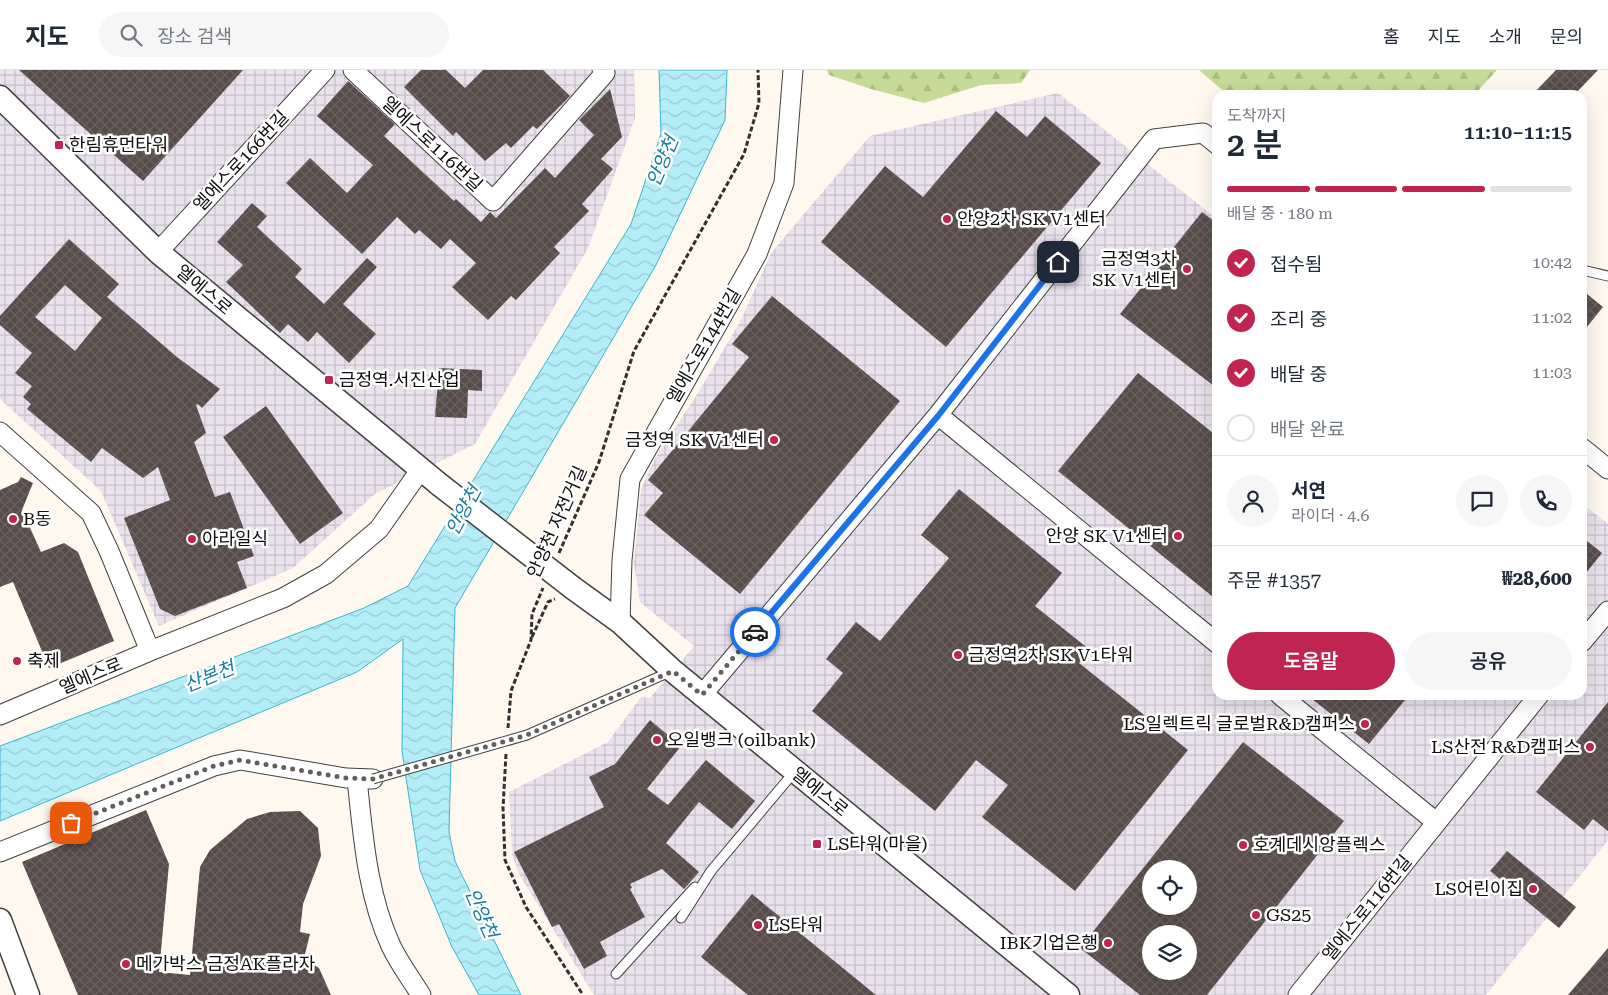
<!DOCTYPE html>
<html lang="ko">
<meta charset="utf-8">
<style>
:root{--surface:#fff;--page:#f6f6f7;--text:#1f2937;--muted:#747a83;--line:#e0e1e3;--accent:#c02450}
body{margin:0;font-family:"Roboto Serif","Noto Sans KR",serif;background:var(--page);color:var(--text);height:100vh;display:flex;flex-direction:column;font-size:19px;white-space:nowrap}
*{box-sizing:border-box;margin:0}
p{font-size:16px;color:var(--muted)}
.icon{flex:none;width:28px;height:28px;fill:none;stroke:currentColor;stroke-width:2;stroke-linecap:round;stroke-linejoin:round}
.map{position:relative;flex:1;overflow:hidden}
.drawer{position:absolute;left:1212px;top:20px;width:375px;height:610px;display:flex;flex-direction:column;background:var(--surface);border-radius:15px;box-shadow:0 5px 20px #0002}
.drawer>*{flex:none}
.buttons{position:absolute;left:1142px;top:790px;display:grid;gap:10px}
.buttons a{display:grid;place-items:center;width:55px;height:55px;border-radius:50%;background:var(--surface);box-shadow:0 5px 20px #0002;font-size:25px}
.pin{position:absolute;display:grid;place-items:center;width:42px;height:42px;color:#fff;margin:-21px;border-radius:10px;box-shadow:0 2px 8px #0006}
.courier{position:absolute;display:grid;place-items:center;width:50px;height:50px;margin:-25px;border:4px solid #1a73e8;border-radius:50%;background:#fff;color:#222;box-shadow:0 1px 6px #0007}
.head em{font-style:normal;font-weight:600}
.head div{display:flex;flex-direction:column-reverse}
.head{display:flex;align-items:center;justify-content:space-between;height:85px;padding:0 15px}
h1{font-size:32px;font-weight:600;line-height:38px}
.bar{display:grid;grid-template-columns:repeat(4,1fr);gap:8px 5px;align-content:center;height:60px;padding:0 15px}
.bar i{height:6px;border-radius:4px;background:var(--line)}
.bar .on{background:var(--accent)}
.bar p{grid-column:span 4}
.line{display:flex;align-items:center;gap:12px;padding:0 15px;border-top:1px solid var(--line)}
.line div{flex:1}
.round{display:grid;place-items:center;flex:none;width:52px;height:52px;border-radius:26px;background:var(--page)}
ol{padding:0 15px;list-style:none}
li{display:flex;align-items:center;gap:15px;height:55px}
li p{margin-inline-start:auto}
li .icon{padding:5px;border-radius:50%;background:var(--accent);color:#fff;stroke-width:4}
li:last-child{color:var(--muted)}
li i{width:28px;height:28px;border:2px solid var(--line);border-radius:50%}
.primary-button{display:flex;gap:10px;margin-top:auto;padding:10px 15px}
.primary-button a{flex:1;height:58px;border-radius:30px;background:var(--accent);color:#fff;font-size:20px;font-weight:600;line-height:58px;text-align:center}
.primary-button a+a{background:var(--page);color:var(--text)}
header{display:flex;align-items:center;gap:30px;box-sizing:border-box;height:70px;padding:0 25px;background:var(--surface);border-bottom:1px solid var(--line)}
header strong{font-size:24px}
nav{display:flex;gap:28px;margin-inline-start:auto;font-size:18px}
.search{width:350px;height:45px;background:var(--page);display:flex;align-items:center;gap:12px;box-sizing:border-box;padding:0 18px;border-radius:28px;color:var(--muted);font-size:19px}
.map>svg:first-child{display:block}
.industrial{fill:url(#industrial-grid);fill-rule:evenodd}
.forest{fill:url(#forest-firs)}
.water{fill:url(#water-waves);stroke:#3ab6ce}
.building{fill:url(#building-cross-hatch);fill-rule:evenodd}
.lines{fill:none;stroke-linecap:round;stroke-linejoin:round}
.service-casing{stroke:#414141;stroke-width:11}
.minor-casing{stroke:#414141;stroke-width:21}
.tertiary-casing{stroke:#414141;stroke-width:25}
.path{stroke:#303030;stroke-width:3;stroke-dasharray:5 2.5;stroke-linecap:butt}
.service{stroke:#fff;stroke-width:9}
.minor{stroke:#fff;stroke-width:19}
.tertiary{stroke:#fff;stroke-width:22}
.service-bridge-casing{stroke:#414141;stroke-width:11;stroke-linecap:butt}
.tertiary-bridge-casing{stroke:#414141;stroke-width:25;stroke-linecap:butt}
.service-bridge{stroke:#fff;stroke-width:9}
.tertiary-bridge{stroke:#fff;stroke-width:22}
.done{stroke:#62605d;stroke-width:5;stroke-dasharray:0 9}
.route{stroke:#1a73e8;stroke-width:6}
.poi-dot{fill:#c02450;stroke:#fff;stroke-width:2}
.labels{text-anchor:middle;stroke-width:5;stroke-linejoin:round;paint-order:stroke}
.street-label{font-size:18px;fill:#0e0e0e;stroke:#fff}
.poi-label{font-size:18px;fill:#0e0e0e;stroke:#fff;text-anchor:start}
.water-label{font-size:19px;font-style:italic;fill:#167f9a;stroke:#fff}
</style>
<header>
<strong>지도</strong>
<div class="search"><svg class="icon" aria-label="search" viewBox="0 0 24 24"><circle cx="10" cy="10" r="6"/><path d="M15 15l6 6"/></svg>장소 검색</div>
<nav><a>홈</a><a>지도</a><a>소개</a><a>문의</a></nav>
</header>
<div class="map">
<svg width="1608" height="925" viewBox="0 0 1608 925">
<defs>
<pattern id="industrial-grid" width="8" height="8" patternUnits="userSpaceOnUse" patternTransform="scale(1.25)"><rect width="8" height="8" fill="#e9e2ed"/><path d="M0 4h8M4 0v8" fill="none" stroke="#c7c1ca"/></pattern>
<pattern id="forest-firs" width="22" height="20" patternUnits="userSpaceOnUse" patternTransform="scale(1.25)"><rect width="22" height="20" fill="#c6db97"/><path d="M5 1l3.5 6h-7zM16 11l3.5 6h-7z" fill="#a9bb81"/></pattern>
<pattern id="water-waves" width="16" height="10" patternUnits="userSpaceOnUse" patternTransform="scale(1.25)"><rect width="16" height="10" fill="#b3edf7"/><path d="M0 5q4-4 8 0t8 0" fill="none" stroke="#99cad3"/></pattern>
<pattern id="building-cross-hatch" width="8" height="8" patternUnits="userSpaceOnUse" patternTransform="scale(1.25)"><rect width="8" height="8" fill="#574c4a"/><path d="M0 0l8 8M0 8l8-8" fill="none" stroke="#6a6160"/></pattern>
</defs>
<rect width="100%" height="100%" fill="#fff8ef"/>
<path class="industrial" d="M0 0H634L635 48 588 178 475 374 375 424 293 498 159 556 101 421 0 329Z
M1058 23 1217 149 1218 625H1582L1583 434 1608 454V770L1486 925H594L519 804 512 784 509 722 608 672 641 627 650 628 694 576 640 532 634 493 641 419 656 387 698 323 741 250 771 183 870 66ZM1151 799H1189V836H1151ZM1151 864H1189V901H1151Z"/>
<path class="forest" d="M827 0H1030L1021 13 981 15 924 33 871 19 829 5Z
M1199 0H1497L1474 25H1388L1383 23 1380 25H1228Z"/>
<path class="water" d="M659 0H727L725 50 656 195 455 538 449 762 455 791 521 925H479L452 877 420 800 402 681 403 569 357 602 0 751V676L364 538 408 516 631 154 661 64Z"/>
<path class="building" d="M19 0H243L143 111Z
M421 0H446L465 18 483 0H543L570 26 537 59 533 56 511 78 506 73 485 91 456 62 453 66 404 17Z
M1556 0H1598L1574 25H1532Z
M348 11 395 54 384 66 454 131 456 129 481 152 490 142 496 148 545 98 555 108 594 65 579 50 610 19 622 67 601 89 613 99 582 134 589 141 554 177 560 183 516 230 511 226 488 250 452 217 476 193 450 169 441 179 419 160 415 164 397 147 362 184 286 113 310 88 347 123 373 95 317 46Z
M996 41 1027 67 1045 46 1101 93 946 277 821 172 885 96 923 127Z
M252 133 267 146 257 157 302 199 295 207 324 234 367 188 377 197 343 234 376 264 349 293 317 262 308 272 288 254 280 263 226 212 243 195 217 172Z
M1202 142 1218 154V319L1120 244Z
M69 169 119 214 107 227 177 287 220 319 202 338 198 334 196 335 206 363 194 372 215 427 230 422 254 486 237 492 247 518 175 546 160 539 124 448 170 430 158 397 143 408 102 378 91 392 27 339 31 334 23 327 32 316 15 303 32 283 0 255V246ZM65 215 102 248 75 281 35 247Z
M1582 220 1603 237 1582 263Z
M772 226 900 331 740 524 644 445 663 423 648 410 749 287 732 274Z
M439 298 482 300V321L468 320 467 348 435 347Z
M1138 303 1218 367V531L1058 401Z
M266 336 343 443 300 474 223 367Z
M21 407 33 413 22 440 41 482 64 473 78 482 114 571 49 598 13 512 0 517V420L18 412Z
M959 419 1062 503 1035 536 1090 580 1079 593 1188 680 1075 821 982 747 1008 715 976 690 935 741 812 641 843 603 826 589 856 552 880 571 949 488 921 465Z
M1582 467 1602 483 1582 508Z
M1307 625H1409L1369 674Z
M1608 632V761L1593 749 1584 760 1536 722Z
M650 650 681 676 647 719 668 735 706 690 755 731 732 759 699 732 666 773 699 802 684 819 662 799 630 814 632 818 630 819 645 847 600 872 607 886 584 899 559 854 552 857 514 782 604 737 589 707 615 694Z
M1243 672 1344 751 1207 925H1140L1080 878ZM1151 799H1189V836H1151ZM1151 864H1189V901H1151Z
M146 740 169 794 159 902 190 905 200 797 210 780 247 749 270 742 300 741 318 758 321 786 303 834 300 862 310 864 304 888 319 898 331 925H78L22 792Z
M1507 781 1576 837 1559 858 1490 801Z
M752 824 876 925H748L701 887Z
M1608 878V925H1568Z"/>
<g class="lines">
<g class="service-casing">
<path id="service" d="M1582 200 1608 206
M527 665 672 601
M681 848 711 801 795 701
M616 904 695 817"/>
</g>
<g class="minor-casing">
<path id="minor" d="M353 0 493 131 605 3 602 0
M158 182 325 0
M938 345 1218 574
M0 362 91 443 109 481 150 581
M1582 378 1608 399
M620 552 622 490 630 409 757 184 784 113 793 0
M1582 572 1608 541
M702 625 938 345 1154 69 1203 63 1218 75
M1280 625 1436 752
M0 645 150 581 283 528 326 504 379 459 421 399
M357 709C363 765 367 824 391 876 399 893 411 909 421 925
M0 782 214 696 240 690 346 708 373 709
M1298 925 1539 625"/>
</g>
<g class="tertiary-casing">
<path id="tertiary" d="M0 27 158 182 440 415
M573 518 620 552 673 601 1068 925
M0 850 28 925"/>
</g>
<path class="path" d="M559 483 599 392 634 281 744 84 759 33 758 0
M532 567 548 532 555 529
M508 658 511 621 531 570 532 544 543 518
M506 684 503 738 505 790 526 837 583 925"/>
<use href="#service" class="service"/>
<use href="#minor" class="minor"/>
<use href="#tertiary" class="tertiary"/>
<g class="service-bridge-casing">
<path id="service-bridge" d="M373 709 527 665"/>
</g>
<g class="tertiary-bridge-casing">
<path id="tertiary-bridge" d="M440 415 573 518"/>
</g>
<use href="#service-bridge" class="service-bridge"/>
<use href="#tertiary-bridge" class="tertiary-bridge"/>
</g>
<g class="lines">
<path class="done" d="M71 753 214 696 240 690 346 708 373 709 527 665 673 601 702 625 755 562"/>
<path class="route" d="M755 562 938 346 1058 192"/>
</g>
<g class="poi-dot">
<rect x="54" y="70" width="10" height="10" rx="2.5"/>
<circle cx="947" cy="149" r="5"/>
<circle cx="1187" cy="199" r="5"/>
<rect x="324" y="305" width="10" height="10" rx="2.5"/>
<circle cx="774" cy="370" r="5"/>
<circle cx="13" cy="449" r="5"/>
<circle cx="1178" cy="466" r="5"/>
<circle cx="192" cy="469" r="5"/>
<circle cx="958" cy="585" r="5"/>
<circle cx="17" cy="591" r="5"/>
<circle cx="1365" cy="654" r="5"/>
<circle cx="657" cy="670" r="5"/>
<circle cx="1590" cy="677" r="5"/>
<rect x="812" y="769" width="10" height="10" rx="2.5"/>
<circle cx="1243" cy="775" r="5"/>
<circle cx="1533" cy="819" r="5"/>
<circle cx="1256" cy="845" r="5"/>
<circle cx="758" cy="855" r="5"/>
<circle cx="1108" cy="873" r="5"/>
<circle cx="126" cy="894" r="5"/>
</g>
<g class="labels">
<g class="street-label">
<text transform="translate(432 74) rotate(43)" y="6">엘에스로116번길</text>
<text transform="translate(241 91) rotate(-47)" y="6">엘에스로166번길</text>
<text transform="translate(204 220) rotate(40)" y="6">엘에스로</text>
<text transform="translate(704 276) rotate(-60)" y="6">엘에스로144번길</text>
<text transform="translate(557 452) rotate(-66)" y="6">안양천 자전거길</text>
<text transform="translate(91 606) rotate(-23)" y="6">엘에스로</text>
<text transform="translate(820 722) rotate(39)" y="6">엘에스로</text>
<text transform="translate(1367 838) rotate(-51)" y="6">엘에스로116번길</text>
</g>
<g class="poi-label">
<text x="69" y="81">한림휴먼타워</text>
<text x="957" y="155">안양2차 SK V1센터</text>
<text x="1177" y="195" text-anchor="end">금정역3차<tspan x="1177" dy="21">SK V1센터</tspan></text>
<text x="339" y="316">금정역.서진산업</text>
<text x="764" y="376" text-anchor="end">금정역 SK V1센터</text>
<text x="23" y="455">B동</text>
<text x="1168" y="472" text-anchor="end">안양 SK V1센터</text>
<text x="202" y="475">아라일식</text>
<text x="968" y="591">금정역2차 SK V1타워</text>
<text x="27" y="597">축제</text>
<text x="1355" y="660" text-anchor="end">LS일렉트릭 글로벌R&amp;D캠퍼스</text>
<text x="667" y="676">오일뱅크 (oilbank)</text>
<text x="1580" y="683" text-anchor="end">LS산전 R&amp;D캠퍼스</text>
<text x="827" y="780">LS타워(마을)</text>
<text x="1253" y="781">호계데시앙플렉스</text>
<text x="1523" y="825" text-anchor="end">LS어린이집</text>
<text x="1266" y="851">GS25</text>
<text x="768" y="861">LS타워</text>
<text x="1098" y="879" text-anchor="end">IBK기업은행</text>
<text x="136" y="900">메가박스 금정AK플라자</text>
</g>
<g class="water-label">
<text transform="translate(662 91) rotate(-67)" y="7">안양천</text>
<text transform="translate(463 440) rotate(-62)" y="7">안양천</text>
<text transform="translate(209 606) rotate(-22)" y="7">산본천</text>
<text transform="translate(482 843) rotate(66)" y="7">안양천</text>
</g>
</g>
</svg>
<div class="buttons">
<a><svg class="icon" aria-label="locate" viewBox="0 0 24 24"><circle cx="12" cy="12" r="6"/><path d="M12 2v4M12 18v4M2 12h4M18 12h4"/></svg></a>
<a><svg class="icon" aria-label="layers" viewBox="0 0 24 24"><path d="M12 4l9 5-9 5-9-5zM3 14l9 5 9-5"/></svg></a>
</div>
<div class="pin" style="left:71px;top:753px;background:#ea580c"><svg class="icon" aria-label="bag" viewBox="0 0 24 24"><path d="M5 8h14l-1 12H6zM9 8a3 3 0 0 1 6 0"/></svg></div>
<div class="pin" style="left:1058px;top:192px;background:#1f2937"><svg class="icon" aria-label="home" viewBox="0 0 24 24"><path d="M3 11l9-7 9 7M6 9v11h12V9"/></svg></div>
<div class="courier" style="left:755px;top:562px"><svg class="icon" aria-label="car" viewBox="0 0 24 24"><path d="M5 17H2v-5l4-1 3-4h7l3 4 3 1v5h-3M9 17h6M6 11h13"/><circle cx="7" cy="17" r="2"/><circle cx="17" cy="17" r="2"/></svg></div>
<section class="drawer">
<div class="head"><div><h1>2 분</h1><p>도착까지</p></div><em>11:10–11:15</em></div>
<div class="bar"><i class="on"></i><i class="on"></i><i class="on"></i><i></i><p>배달 중 · 180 m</p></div>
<ol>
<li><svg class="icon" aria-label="check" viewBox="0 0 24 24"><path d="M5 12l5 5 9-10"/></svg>접수됨<p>10:42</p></li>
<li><svg class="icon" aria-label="check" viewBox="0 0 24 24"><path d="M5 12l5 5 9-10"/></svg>조리 중<p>11:02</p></li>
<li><svg class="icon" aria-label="check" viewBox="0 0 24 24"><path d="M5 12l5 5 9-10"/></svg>배달 중<p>11:03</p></li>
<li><i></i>배달 완료</li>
</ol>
<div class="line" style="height:90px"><a class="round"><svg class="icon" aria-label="person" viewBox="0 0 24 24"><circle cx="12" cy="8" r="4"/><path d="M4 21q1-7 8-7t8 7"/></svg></a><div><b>서연</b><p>라이더 · 4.6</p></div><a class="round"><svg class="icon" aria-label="chat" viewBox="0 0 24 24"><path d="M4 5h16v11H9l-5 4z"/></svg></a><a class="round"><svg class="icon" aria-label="phone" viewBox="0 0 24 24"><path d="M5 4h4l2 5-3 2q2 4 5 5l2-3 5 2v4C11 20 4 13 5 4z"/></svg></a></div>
<div class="line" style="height:65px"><div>주문 #1357</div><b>₩28,600</b></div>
<div class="primary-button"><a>도움말</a><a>공유</a></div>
</section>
</div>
